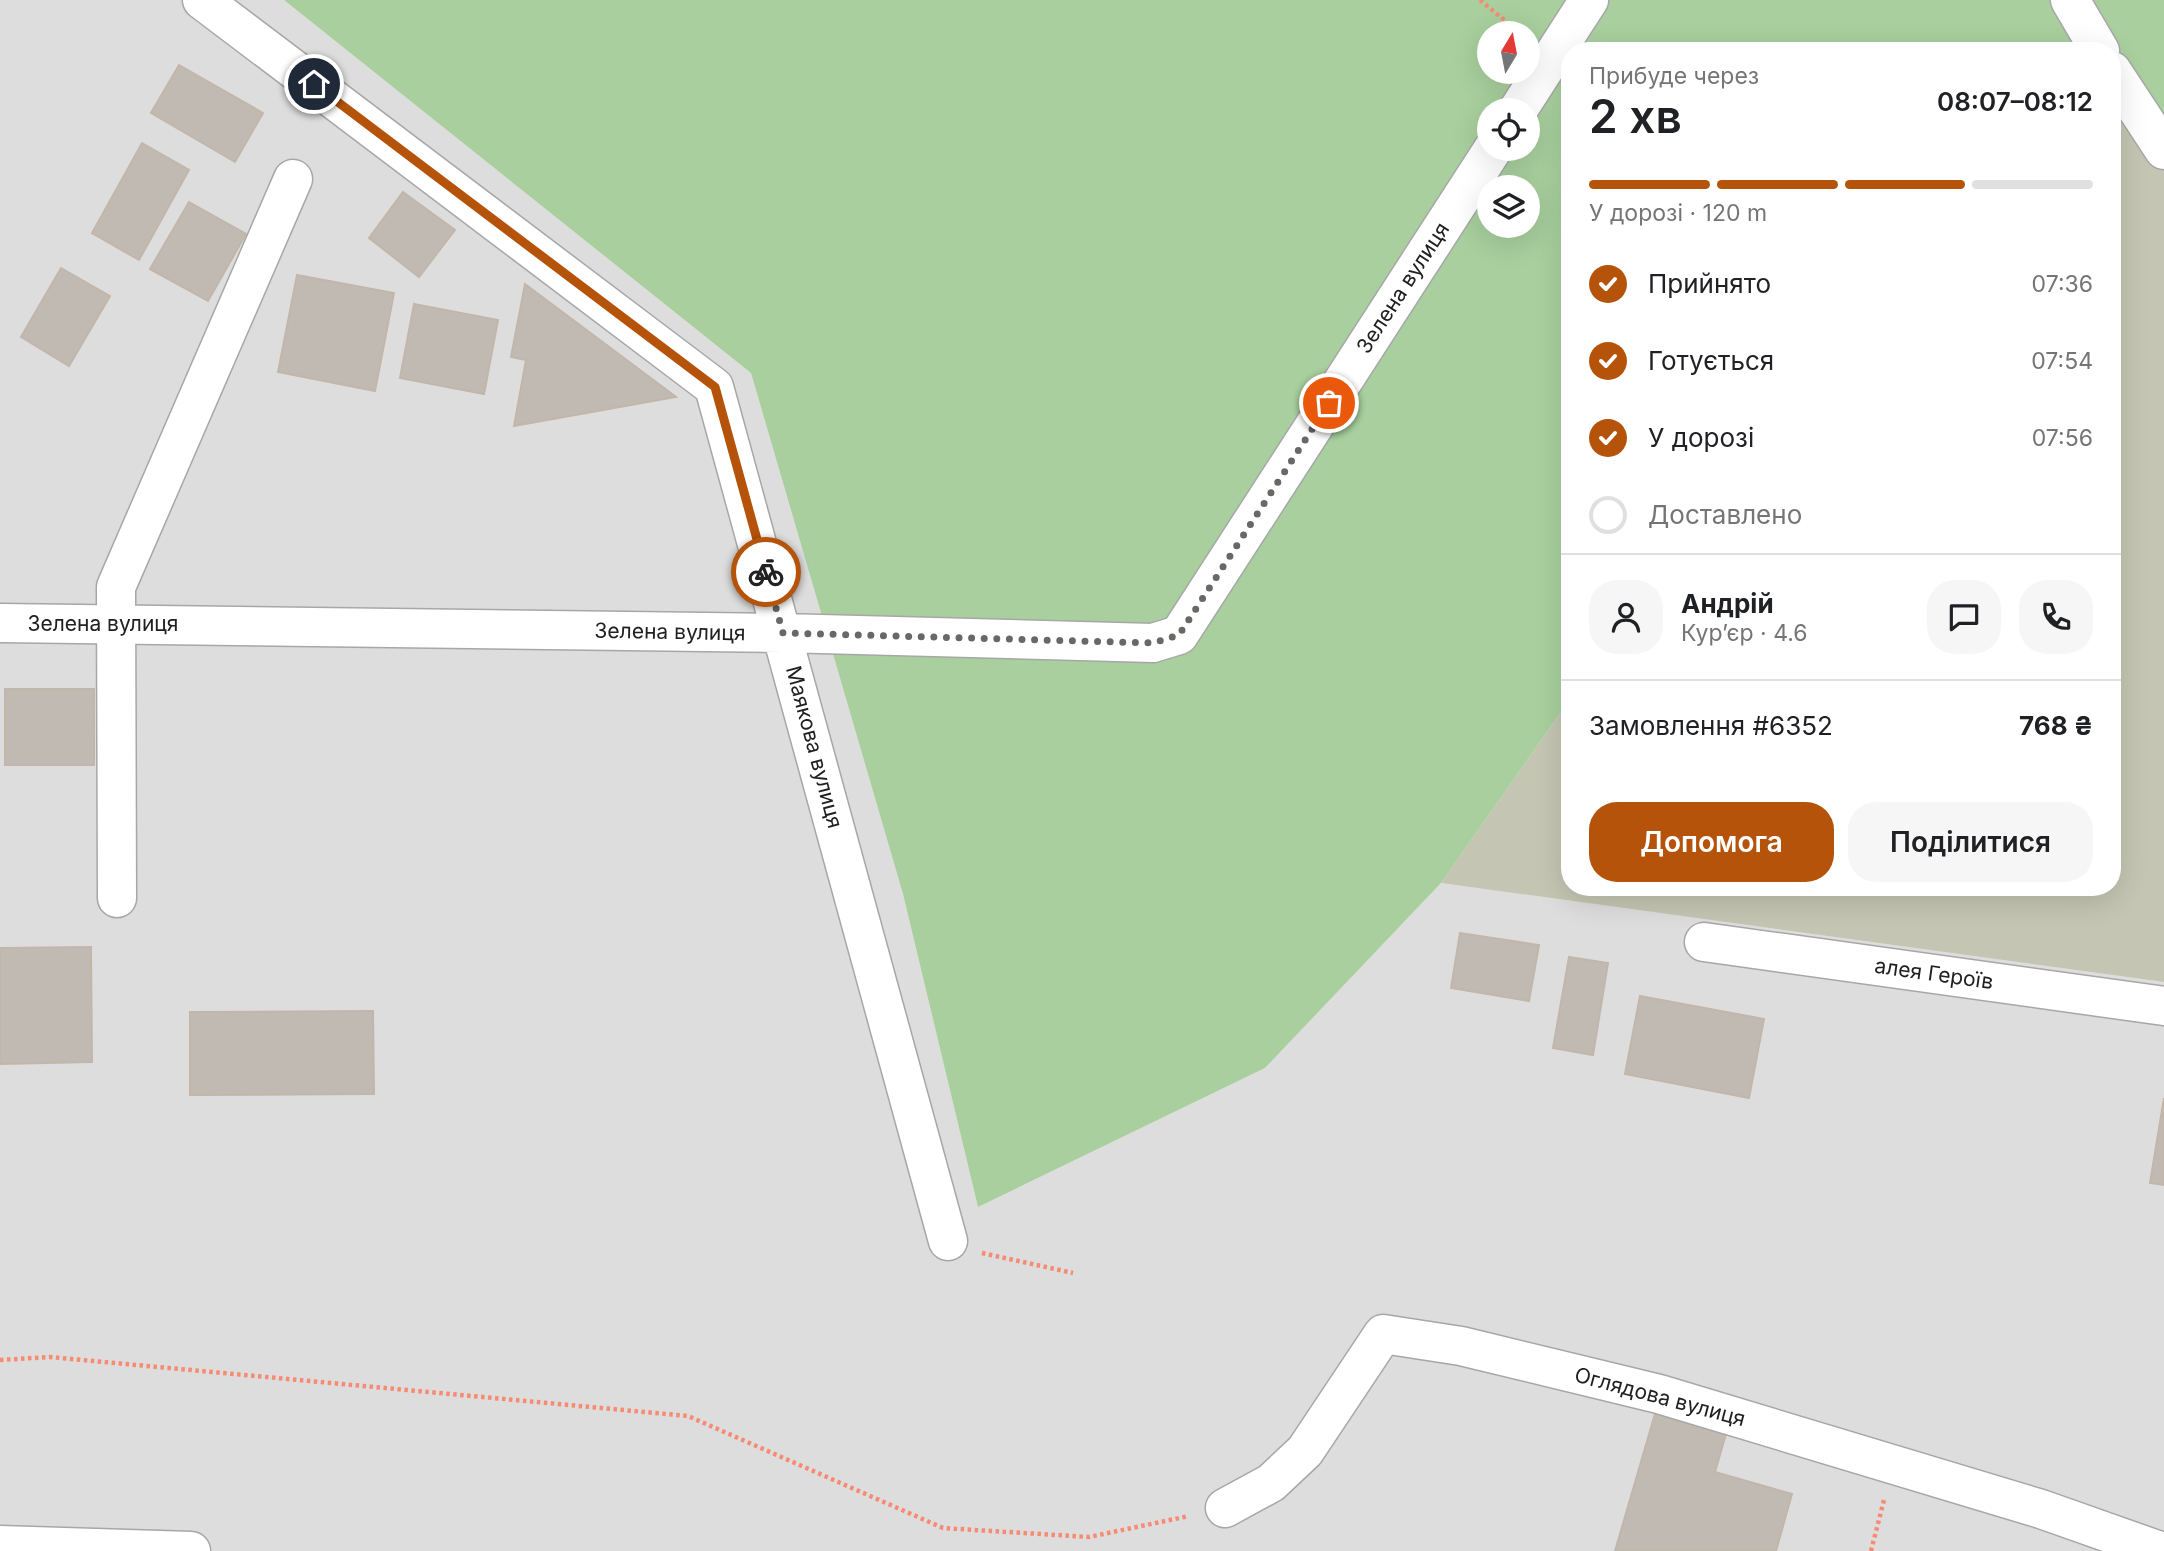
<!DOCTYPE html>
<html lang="uk">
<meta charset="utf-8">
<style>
:root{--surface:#fff;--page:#f6f6f6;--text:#202124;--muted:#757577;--line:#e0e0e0;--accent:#b45309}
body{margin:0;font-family:Inter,sans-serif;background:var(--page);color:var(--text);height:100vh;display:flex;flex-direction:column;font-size:26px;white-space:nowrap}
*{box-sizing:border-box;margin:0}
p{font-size:23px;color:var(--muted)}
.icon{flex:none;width:38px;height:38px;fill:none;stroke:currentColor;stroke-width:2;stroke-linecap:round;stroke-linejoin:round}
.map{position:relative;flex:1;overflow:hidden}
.drawer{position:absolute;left:1561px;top:42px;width:560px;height:854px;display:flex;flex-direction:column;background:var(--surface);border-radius:28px;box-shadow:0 7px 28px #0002}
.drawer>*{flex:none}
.needle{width:46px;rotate:10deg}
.controls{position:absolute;left:1477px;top:21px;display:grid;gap:14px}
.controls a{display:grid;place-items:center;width:63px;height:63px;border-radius:50%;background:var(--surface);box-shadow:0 7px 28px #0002;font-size:35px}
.pin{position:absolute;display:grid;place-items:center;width:60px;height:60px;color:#fff;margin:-30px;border:4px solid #fff;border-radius:50%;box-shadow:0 2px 7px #0007}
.courier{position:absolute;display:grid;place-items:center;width:70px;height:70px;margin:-35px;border:5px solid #b45309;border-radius:50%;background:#fff;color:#222;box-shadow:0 2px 9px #0007}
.head em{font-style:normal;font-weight:600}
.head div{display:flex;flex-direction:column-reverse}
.head{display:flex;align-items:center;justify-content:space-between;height:119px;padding:0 28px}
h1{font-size:46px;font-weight:600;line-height:52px}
.bar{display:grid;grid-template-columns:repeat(4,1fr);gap:10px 7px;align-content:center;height:84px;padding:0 28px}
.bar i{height:9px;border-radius:5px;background:var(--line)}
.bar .current{background:var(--accent)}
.bar p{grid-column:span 4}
.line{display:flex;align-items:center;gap:18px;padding:0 28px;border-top:2px solid var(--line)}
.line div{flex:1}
.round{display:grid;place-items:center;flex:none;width:74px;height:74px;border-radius:28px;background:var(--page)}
ol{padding:0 28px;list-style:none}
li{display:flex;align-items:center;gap:21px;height:77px}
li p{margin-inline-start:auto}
li .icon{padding:7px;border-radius:50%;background:var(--accent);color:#fff;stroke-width:4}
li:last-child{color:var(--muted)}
li i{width:38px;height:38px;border:4px solid var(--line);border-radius:50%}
.cta{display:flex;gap:14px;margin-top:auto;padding:14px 28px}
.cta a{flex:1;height:80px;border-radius:28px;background:var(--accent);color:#fff;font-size:28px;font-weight:600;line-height:80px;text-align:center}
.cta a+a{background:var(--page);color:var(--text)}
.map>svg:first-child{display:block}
.residential{fill:#dedddd}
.construction{fill:#c4c5b2}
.forest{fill:#a8cf9d;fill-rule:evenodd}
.building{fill:#c1bab3;stroke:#c2b6aa;stroke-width:2}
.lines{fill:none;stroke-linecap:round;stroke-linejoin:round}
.minor-casing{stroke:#a7a7a7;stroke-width:41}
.path{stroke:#f78a72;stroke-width:4.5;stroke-dasharray:3.5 3.5;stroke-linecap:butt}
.minor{stroke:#fff;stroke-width:38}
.done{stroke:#696866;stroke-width:7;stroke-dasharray:0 12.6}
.route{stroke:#b45309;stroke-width:9}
.labels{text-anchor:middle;stroke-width:6;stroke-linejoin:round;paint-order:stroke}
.street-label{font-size:21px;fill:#202020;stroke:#fff}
</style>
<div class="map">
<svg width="2164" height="1551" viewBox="0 0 2164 1551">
<rect width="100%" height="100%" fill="#f0eee7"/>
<path class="residential" d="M0 0H284L751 373 903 894 978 1207 1265 1068 1441 883 2164 982V1551H0Z"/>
<path class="construction" d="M2112 110 2147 160 2164 148V982L1441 883 1570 699V887H2112Z"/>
<path class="forest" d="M284 0H2164V148L2147 160 2112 110V51H1570V699L1441 883 1265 1068 978 1207 903 894 751 373ZM1489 33H1528V72H1489ZM1489 110H1528V149H1489ZM1489 187H1528V226H1489Z"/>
<path class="building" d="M179 65 263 113 235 162 151 113Z
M142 143 189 170 139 260 92 233Z
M403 192 455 230 419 277 369 238Z
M189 202 246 234 208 301 150 269Z
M61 268 110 296 69 366 21 337Z
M297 275 394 293 375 391 278 372Z
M525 284 676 397 514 426 526 360 511 357Z
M414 304 498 320 484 394 400 378Z
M5 689H94V765H5Z
M1460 933 1539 945 1529 1001 1451 988Z
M91 947 92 1062 0 1064V948Z
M1569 957 1608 963 1593 1055 1553 1048Z
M1640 996 1764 1019 1749 1098 1625 1074Z
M373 1011 374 1094 190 1095V1012Z
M2164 1098V1185L2150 1183Z
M1657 1407 1728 1427 1715 1472 1792 1494 1776 1551H1615Z"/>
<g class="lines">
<g class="minor-casing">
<path id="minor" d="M202 0 714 387 948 1241
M2070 0 2100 51
M2112 71 2164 150
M1518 110 1589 0
M0 623 783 633 1153 643 1179 635 1493 149
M117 898 116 587 293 179
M1704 942 2164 1006
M1225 1508 1271 1483 1305 1451 1383 1334 1461 1346 1659 1394 2041 1509 2160 1551
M0 1545 191 1551"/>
</g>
<path class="path" d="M1480 0 1520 33
M982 1253 1073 1273
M0 1360 50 1357 688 1416 943 1528 1089 1537 1189 1516
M1871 1551 1884 1500"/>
<use href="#minor" class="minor"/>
</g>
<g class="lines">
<path class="done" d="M766 572 783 633 1153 643 1179 635 1329 403"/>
<path class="route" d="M314 84 715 387 766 572"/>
</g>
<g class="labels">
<g class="street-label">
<text transform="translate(1403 288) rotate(-57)" y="7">Зелена вулиця</text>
<text x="103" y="631">Зелена вулиця</text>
<text transform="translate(670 632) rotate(1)" y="7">Зелена вулиця</text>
<text transform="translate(814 747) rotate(75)" y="7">Маякова вулиця</text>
<text transform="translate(1934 974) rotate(8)" y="7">алея Героїв</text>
<text transform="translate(1660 1397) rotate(15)" y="7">Оглядова вулиця</text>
</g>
</g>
</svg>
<div class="controls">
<a><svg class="needle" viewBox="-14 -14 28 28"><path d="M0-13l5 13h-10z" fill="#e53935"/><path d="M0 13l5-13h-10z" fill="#757577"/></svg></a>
<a><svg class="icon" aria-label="locate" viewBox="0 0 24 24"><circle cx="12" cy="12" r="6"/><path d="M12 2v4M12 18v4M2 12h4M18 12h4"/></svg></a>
<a><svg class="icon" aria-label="layers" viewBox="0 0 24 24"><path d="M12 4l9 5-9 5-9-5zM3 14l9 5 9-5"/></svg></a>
</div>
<div class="pin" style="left:1329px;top:403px;background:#ea580c"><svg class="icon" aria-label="bag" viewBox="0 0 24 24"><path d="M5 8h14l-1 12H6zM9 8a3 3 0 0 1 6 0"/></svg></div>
<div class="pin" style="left:314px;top:84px;background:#1f2937"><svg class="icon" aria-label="home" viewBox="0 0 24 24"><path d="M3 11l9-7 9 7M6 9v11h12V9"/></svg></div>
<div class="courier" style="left:766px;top:572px"><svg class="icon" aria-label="bike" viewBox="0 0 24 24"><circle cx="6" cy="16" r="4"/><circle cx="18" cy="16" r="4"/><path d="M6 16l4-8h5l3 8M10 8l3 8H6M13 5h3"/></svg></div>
<section class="drawer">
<div class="head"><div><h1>2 хв</h1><p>Прибуде через</p></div><em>08:07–08:12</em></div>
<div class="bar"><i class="current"></i><i class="current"></i><i class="current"></i><i></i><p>У дорозі · 120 m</p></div>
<ol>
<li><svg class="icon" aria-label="check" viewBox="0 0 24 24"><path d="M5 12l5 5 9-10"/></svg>Прийнято<p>07:36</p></li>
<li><svg class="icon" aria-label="check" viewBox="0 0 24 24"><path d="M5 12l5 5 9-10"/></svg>Готується<p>07:54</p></li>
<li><svg class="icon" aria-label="check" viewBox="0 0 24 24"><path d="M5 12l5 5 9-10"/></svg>У дорозі<p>07:56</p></li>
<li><i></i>Доставлено</li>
</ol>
<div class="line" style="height:126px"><a class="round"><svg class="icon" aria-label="person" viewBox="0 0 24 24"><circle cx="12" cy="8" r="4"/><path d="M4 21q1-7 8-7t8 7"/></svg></a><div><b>Андрій</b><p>Кур’єр · 4.6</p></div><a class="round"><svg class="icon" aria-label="chat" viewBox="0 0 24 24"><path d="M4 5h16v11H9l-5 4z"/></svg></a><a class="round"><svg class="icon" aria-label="phone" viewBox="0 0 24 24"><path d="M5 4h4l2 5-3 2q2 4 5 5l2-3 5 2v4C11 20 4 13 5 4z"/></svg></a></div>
<div class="line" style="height:91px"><div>Замовлення #6352</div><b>768 ₴</b></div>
<div class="cta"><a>Допомога</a><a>Поділитися</a></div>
</section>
</div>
